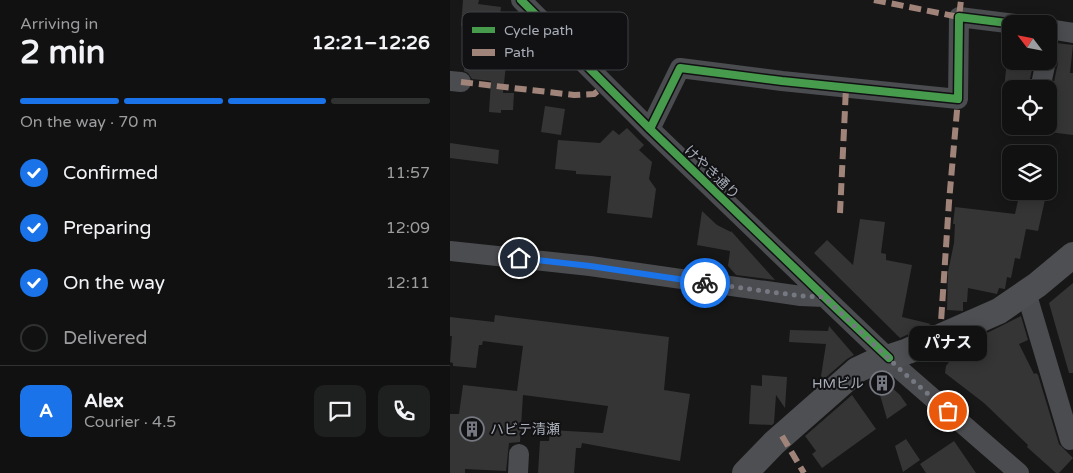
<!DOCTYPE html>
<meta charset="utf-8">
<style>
:root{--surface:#111;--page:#1e1f1f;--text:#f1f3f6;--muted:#9c9d9f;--line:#303131;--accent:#1a73e8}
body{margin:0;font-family:"Varela Round","Noto Sans JP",sans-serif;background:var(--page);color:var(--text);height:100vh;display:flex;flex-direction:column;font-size:19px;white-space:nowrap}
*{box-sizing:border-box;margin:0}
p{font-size:16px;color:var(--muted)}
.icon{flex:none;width:28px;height:28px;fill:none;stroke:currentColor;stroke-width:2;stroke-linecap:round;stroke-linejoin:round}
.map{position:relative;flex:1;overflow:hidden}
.panel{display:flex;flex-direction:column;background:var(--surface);width:450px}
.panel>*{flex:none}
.needle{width:32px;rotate:302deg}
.buttons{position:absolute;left:552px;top:15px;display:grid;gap:10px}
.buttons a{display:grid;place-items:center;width:55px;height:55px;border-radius:10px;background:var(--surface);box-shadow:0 2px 12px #0003,0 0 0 1px var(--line);font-size:25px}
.pin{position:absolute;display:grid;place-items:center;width:42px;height:42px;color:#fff;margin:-21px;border:2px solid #fff;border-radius:50%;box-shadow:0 1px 5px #0007}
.courier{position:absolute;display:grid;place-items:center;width:50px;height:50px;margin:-25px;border:4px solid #1a73e8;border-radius:50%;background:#fff;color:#222;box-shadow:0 1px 6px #0007}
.bubble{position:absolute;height:35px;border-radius:10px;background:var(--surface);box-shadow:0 2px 12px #0003,0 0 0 1px var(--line);font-size:16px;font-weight:700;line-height:35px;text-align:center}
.head em{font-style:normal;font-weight:700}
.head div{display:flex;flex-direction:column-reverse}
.head{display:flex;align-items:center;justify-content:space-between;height:85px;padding:0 20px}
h1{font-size:32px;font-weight:700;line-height:38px}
.bar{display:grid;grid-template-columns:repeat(4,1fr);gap:8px 5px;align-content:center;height:60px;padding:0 20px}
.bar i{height:6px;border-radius:4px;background:var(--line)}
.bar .active{background:var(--accent)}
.bar p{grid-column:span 4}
.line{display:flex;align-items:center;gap:12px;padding:0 20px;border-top:1px solid var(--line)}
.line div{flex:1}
.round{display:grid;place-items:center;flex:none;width:52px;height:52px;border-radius:10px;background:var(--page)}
ol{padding:0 20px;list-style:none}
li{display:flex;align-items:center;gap:15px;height:55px}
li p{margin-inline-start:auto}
li .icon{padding:5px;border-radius:50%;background:var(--accent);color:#fff;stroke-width:4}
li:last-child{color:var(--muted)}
li i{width:28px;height:28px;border:2px solid var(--line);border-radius:50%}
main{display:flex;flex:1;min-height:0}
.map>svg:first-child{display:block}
.building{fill:#353536}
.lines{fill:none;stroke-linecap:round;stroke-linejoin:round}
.minor{stroke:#4b4c50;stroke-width:20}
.major{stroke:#4d4f52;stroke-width:26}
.quiet{stroke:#a18479;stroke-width:6;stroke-dasharray:12 6;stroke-linecap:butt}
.cycleway-casing{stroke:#111113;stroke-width:11}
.cycleway{stroke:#469c4c;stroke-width:8}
.done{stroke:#757880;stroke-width:5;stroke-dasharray:0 9}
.route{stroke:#1a73e8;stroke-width:6}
.labels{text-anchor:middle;stroke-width:4;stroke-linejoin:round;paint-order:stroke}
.street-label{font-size:14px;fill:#a8adb8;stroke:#111113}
.poi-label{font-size:14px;fill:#a8adb8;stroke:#111113;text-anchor:end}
.key{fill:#111113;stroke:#3e4045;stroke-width:1}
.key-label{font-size:14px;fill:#a8adb8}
</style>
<main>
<section class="panel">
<div class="head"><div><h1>2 min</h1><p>Arriving in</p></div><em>12:21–12:26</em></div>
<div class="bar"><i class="active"></i><i class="active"></i><i class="active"></i><i></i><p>On the way · 70 m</p></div>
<ol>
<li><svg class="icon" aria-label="check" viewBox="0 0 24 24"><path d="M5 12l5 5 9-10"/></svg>Confirmed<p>11:57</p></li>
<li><svg class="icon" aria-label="check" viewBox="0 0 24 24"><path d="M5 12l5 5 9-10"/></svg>Preparing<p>12:09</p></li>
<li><svg class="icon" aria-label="check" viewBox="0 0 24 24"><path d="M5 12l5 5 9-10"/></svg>On the way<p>12:11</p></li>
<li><i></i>Delivered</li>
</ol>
<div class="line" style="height:90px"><b class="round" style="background:var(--accent);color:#fff">A</b><div><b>Alex</b><p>Courier · 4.5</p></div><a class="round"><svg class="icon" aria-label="chat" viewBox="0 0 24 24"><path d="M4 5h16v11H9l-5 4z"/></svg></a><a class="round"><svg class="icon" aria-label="phone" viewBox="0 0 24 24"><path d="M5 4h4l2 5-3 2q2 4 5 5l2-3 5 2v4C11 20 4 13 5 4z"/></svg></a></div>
</section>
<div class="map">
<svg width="623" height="473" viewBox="0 0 623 473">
<rect width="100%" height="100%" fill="#171717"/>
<path class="building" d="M13 0H29L28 4 51 7 48 31 11 26Z
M606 43 623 45 620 73H623V135L599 132V97L602 91 608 63 607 58 605 54Z
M34 52 57 55 53 93H64L63 110H51V113L39 112 41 81 22 79 18 73 14 71 15 59 33 61Z
M557 61H584L579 83 570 82V89H554Z
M95 106 115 109 111 135 91 132Z
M177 128 194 145 189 150 202 162 199 179 206 189 202 218 157 213 161 176 126 174V171L105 169 108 140 150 143 163 130 169 135Z
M0 143 49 150 48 164 0 158Z
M570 191H597L588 231 576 229 570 259 565 258 561 278 557 277 555 289 549 288 547 294 518 288 517 302H513V311L497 310 498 272 504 243 505 224H503L505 207 565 214Z
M252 211 267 225 281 232V231L325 280 286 275 278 266 280 251 247 245Z
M410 219 435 222 431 253 436 254V260L462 265 452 317 481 324 450 338 364 253 377 240 403 265Z
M623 283V373H619L599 303Z
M45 315 219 337 214 390 240 394 230 461 132 443 131 448H126L124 473H88L90 441H99L100 430 153 433 158 406 73 395 70 442 59 443 56 471 15 469V473H0V414H9L13 385 67 391 73 346 33 341 32 345H29L26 368 3 366V363L0 362 2 336H0V317L44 322Z
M571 316 578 340 569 344 584 374 586 373 588 375 609 444 623 458 609 473H606L577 447 578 445 534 403 495 373 496 366 511 346Z
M379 326 404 355 397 359 374 379 371 376 376 344 339 342 340 330 378 331Z
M312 375 337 377 335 408 326 395 324 423 322 425 299 424 301 385 312 386Z
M429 376 450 395 457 405 437 419 425 378Z
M402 395 426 429 372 468 362 454 366 451 355 436Z
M456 439 470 460 453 472 445 446Z
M504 441 526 473H476L470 464Z"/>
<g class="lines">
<path class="minor" d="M71 0 200 129 387 309 455 374 569 473
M599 29 623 33
M0 81 11 82
M590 89 596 61
M200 129 230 68 332 81 508 99 509 17 565 24
M0 251 140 266 351 296 374 297
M574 294 579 302 620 440
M68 473 69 454"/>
<path class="major" d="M295 473 324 443 407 370 422 363 458 351 549 311 587 285 623 255"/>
<path class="quiet" d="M424 0 509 17 511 0
M11 82 124 95 144 94 156 85
M390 213 396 88
M490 337 499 202 508 99
M332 436 354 473"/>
<g class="cycleway-casing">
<path id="cycleway" d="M71 0 200 129 387 309 439 358
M200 129 230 68 332 81 508 99 509 17 565 24"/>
</g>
<use href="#cycleway" class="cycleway"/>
</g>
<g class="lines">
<path class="done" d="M255 283 351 296 374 297 455 374 498 411"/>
<path class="route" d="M69 258 140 266 255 283"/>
</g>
<defs>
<g id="building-ring" transform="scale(1.25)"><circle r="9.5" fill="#111113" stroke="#757880" stroke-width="1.5"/><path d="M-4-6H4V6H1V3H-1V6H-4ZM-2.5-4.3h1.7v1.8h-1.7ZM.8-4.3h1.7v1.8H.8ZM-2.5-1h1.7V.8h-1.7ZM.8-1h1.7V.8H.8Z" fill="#757880"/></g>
</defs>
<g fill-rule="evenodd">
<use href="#building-ring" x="432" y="383"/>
<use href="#building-ring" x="22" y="429"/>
</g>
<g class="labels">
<g class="street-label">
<text transform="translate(262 172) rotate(44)" y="5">けやき通り</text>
</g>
<g class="poi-label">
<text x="414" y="388">HMビル</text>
<text x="40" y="434" text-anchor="start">ハビテ清瀬</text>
</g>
</g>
<rect x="12" y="12" width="166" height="58" rx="8" class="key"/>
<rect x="22" y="27" width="23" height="6" fill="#469c4c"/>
<rect x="22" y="49" width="23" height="7" fill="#a18479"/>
<g class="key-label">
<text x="54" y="35">Cycle path</text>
<text x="54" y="57">Path</text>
</g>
</svg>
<div class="buttons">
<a><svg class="needle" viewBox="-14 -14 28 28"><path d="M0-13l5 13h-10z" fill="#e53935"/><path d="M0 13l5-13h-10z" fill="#9c9d9f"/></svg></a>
<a><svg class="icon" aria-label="locate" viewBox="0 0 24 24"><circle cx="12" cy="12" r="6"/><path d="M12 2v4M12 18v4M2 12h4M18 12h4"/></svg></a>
<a><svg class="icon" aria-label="layers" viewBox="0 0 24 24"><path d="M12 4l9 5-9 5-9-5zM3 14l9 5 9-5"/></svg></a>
</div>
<div class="pin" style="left:498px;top:411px;background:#ea580c"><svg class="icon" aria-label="bag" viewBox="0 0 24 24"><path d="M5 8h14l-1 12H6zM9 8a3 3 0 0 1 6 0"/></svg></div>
<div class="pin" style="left:69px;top:258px;background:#1f2937"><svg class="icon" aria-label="home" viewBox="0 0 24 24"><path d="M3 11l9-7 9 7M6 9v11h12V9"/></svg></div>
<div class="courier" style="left:255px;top:283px"><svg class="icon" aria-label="bike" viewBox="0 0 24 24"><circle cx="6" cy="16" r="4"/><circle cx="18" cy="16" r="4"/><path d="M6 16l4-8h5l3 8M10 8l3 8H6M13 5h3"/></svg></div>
<div class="bubble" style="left:459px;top:326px;width:78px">パナス</div>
</div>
</main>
